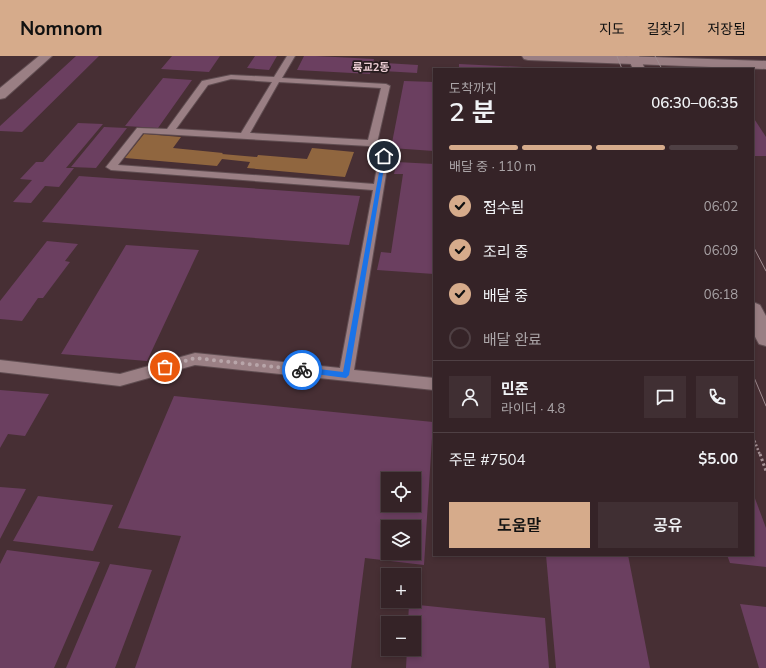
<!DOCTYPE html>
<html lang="ko">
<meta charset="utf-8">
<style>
:root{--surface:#352327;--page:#402f33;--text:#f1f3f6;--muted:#aaa4a7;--line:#4f4044;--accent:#d6ab8b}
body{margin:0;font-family:Mulish,"Noto Sans KR",sans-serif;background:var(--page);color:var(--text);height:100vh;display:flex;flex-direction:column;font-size:15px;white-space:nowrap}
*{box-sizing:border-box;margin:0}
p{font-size:13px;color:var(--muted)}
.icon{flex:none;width:22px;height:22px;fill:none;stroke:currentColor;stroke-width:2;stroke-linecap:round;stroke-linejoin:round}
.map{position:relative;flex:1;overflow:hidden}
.drawer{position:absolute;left:433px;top:12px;width:321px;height:488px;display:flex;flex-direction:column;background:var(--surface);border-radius:0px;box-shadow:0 2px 6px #0003,0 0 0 1px var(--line)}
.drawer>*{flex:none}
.fabs{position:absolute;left:381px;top:416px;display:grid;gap:8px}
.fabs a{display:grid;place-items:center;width:40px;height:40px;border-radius:0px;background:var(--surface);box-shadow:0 2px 6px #0003,0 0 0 1px var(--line);font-size:20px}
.pin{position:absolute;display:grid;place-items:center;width:34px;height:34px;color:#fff;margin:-17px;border:2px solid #fff;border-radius:50%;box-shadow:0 1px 4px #0007}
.courier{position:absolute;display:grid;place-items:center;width:40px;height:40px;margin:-20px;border:3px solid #1a73e8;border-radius:50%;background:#fff;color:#222;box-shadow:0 1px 5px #0007}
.headline em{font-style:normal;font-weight:600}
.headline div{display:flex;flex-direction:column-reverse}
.headline{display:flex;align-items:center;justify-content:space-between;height:68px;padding:0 16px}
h1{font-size:26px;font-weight:600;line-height:30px}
.bar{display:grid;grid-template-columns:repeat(4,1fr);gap:6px 4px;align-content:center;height:48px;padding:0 16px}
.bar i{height:5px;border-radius:3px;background:var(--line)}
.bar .selected{background:var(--accent)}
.bar p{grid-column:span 4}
.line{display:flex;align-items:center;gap:10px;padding:0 16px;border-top:1px solid var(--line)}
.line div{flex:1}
.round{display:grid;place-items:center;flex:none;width:42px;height:42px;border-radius:0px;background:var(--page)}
ol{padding:0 16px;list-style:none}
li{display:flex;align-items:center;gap:12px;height:44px}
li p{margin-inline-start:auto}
li .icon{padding:4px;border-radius:50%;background:var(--accent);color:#111;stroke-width:4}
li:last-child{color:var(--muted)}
li i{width:22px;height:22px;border:2px solid var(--line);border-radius:50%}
.action{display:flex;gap:8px;margin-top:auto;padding:8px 16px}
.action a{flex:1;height:46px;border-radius:0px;background:var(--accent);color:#111;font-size:16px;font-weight:600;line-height:46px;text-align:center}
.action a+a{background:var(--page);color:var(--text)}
header{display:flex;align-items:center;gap:24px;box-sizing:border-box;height:56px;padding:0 20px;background:var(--accent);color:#111}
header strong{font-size:19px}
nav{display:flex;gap:22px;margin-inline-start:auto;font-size:14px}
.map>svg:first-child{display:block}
.forest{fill:#90663f}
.building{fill:#6b3f60;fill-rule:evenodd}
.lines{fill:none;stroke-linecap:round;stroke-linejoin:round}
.service-casing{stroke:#604d51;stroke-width:2}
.tertiary-casing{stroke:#604d51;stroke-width:2}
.secondary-casing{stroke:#604d51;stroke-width:2}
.path-far1{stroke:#a59195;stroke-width:2.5;stroke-dasharray:2 2;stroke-linecap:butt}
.path{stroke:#a59195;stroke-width:3;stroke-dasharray:2.5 2.5;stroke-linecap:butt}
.service{fill:#9a7f84;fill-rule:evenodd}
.tertiary{fill:#9a7f84;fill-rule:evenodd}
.secondary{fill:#9a7f84;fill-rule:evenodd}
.tram{stroke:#9e8a8e;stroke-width:1}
.route{fill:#1a73e8}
.done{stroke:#b8a5a9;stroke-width:4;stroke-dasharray:0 7.2}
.labels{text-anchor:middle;stroke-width:3.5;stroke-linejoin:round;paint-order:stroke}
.far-quarter-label{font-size:11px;font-weight:bold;fill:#ebcdd3;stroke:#261b1d}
</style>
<header>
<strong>Nomnom</strong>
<nav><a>지도</a><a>길찾기</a><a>저장됨</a></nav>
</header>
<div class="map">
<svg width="766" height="612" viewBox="0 0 766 612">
<rect width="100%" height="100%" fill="#472f34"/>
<path class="forest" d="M144 78 181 81 173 92 223 97 222 98 257 101 258 99 307 103 312 92 354 96 345 121 247 112 250 106 222 103 217 110 125 102Z"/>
<path class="building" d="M76 0H99L22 76 0 75V70Z
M172 0H220L209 16 161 13Z
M255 0H277L269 14 247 12Z
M304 0H316L374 3 370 18 297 14Z
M385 7 418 9 417 17 383 15Z
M459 8 544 12V13H459Z
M163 22 192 24 158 72 125 70Z
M404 25 434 26V95L391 92Z
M753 61 766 81V100H753Z
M78 67 103 68 66 112H74L59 131 45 130 31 147 13 146 32 124 20 123 36 106H43Z
M104 71 127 72 96 112 71 111Z
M397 106 434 108V218L377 214 381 196 391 197 403 118H394Z
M79 120 360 140 349 189 42 166Z
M47 185 78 188 65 205 70 206 43 242H38L22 265 0 263V245Z
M126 189 199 194 147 305 61 298Z
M0 334 49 338 25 380 8 378 0 392Z
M174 340 433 366 424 509 365 502 351 612H135L181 480 118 472ZM388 423H414V449H388ZM388 471H414V497H388Z
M0 431 26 433 0 483Z
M753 437 766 472V511L730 507 727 499H753Z
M38 440 113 449 93 495 13 485Z
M7 494 100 506 54 612H0V508Z
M546 499H628L650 612H556Z
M110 508 152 514 115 612H66Z
M409 548 545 562 549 612H406L407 593H414V567H408Z
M740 548 766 551V612H759Z"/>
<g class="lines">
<g class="service-casing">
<path id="service" d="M287 0H295L282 22 386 28 390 30 377 87 389 100 354 314 434 322V334L195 309 120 330 0 316V304L120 318 195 297 340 312 373 134 111 114 106 111 137 72 167 73 202 25 231 19 274 21ZM231 23 272 26 241 77 176 73 208 29ZM279 26 381 32 368 84 250 77ZM143 77 369 90 379 100 374 128 118 109Z"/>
</g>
<g class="tertiary-casing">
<path id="tertiary" d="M39 0H52L5 42 0 43V32Z
M522 0H624L766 5V13L528 4 524 3Z"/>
</g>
<g class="secondary-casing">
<path id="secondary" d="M627 0H639L645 13H633Z
M753 246 760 249 766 260V290L759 288 753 277Z"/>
</g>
<path class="path-far1" d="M753 381 760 399"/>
<path class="path" d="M760 398 766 415"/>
<use href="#service" class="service"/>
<use href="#tertiary" class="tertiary"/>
<use href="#secondary" class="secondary"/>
<path class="tram" d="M617 0 622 13
M655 0 662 13
M753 190 766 215
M753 319 766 350"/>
</g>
<path class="route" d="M382 100H386L349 319 346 322 300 316V312L302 311 343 316Z"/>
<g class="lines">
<path class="done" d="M165 311 195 302 302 314"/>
</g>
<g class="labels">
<g class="far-quarter-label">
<text x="371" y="15">륙교2동</text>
</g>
</g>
</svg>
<div class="fabs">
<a><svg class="icon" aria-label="locate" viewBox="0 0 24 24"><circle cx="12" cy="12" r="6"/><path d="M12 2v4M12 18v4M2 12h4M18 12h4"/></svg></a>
<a><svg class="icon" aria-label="layers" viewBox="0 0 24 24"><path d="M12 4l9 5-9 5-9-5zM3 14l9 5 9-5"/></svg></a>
<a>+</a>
<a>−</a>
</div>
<div class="pin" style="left:165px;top:311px;background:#ea580c"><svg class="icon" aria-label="bag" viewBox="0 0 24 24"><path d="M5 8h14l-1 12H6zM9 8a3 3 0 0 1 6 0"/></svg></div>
<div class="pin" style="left:384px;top:100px;background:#1f2937"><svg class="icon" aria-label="home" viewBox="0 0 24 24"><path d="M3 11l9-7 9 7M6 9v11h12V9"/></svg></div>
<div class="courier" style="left:302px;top:314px"><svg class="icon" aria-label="bike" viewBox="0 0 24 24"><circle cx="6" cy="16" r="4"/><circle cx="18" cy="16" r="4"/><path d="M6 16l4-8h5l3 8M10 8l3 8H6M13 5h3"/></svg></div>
<section class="drawer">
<div class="headline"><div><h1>2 분</h1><p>도착까지</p></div><em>06:30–06:35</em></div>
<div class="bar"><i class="selected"></i><i class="selected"></i><i class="selected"></i><i></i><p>배달 중 · 110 m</p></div>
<ol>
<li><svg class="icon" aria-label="check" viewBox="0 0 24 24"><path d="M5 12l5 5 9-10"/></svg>접수됨<p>06:02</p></li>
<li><svg class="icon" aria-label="check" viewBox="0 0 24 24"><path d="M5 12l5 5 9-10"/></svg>조리 중<p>06:09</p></li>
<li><svg class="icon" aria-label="check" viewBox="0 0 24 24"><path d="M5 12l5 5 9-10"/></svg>배달 중<p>06:18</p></li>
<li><i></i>배달 완료</li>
</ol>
<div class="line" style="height:72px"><a class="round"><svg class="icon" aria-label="person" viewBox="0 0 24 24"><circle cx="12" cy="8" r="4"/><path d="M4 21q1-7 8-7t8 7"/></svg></a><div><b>민준</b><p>라이더 · 4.8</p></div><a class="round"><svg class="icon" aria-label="chat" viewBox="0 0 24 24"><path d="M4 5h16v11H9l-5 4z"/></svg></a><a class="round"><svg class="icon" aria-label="phone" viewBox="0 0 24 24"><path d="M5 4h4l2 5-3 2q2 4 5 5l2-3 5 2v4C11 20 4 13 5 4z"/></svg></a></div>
<div class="line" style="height:52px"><div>주문 #7504</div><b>$5.00</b></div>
<div class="action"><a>도움말</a><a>공유</a></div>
</section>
</div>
